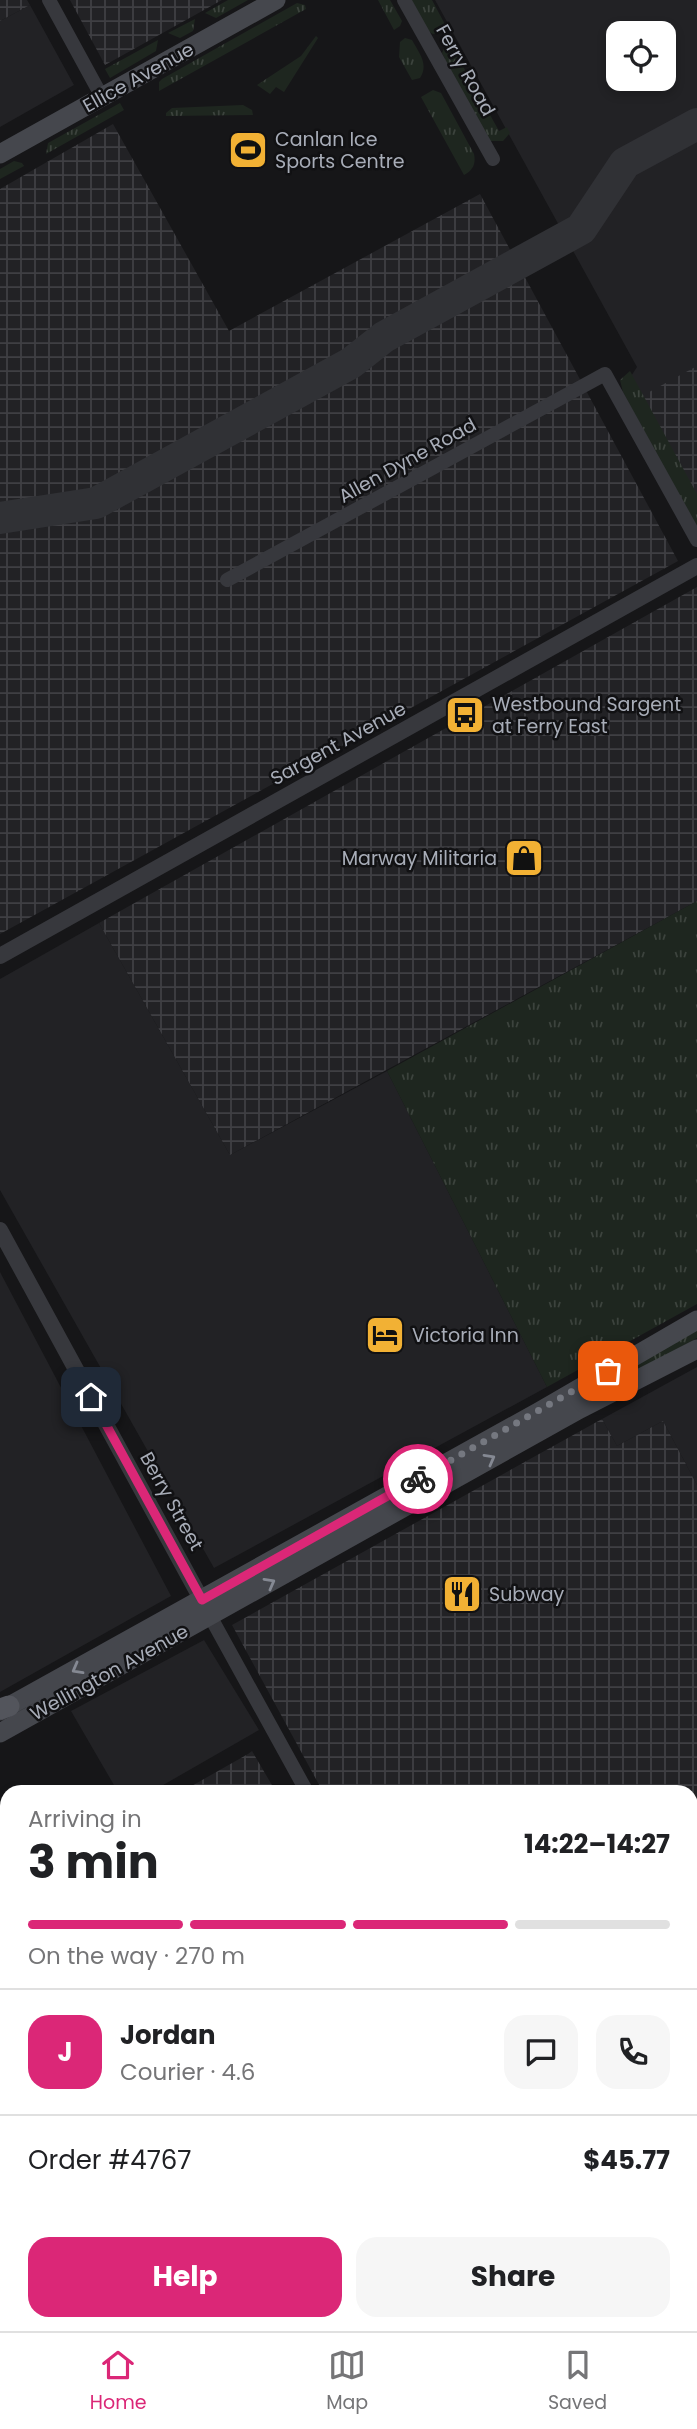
<!DOCTYPE html>
<meta charset="utf-8">
<style>
:root{--surface:#fff;--page:#f6f6f6;--text:#202124;--muted:#757577;--line:#e0e0e0;--accent:#db2777}
body{margin:0;font-family:Poppins,sans-serif;background:var(--page);color:var(--text);height:100vh;display:flex;flex-direction:column;font-size:26px;white-space:nowrap}
*{box-sizing:border-box;margin:0}
p{font-size:23px;color:var(--muted)}
.icon{flex:none;width:38px;height:38px;fill:none;stroke:currentColor;stroke-width:2;stroke-linecap:round;stroke-linejoin:round}
.map{position:relative;flex:1;overflow:hidden}
.sheet{position:absolute;left:0px;top:1785px;width:698px;height:546px;display:flex;flex-direction:column;background:var(--surface);border-radius:21px 21px 0 0;box-shadow:0 4px 10px #0003}
.sheet>*{flex:none}
.buttons{position:absolute;left:606px;top:21px;display:grid;gap:14px}
.buttons a{display:grid;place-items:center;width:70px;height:70px;border-radius:14px;background:var(--surface);box-shadow:0 4px 10px #0003;font-size:35px}
.pin{position:absolute;display:grid;place-items:center;width:60px;height:60px;color:#fff;margin:-30px;border-radius:14px;box-shadow:0 4px 10px #0006}
.courier{position:absolute;display:grid;place-items:center;width:70px;height:70px;margin:-35px;border:5px solid #db2777;border-radius:50%;background:#fff;color:#222;box-shadow:0 2px 9px #0007}
.headline em{font-style:normal;font-weight:700}
.headline div{display:flex;flex-direction:column-reverse}
.headline{display:flex;align-items:center;justify-content:space-between;height:119px;padding:0 28px}
h1{font-size:46px;font-weight:700;line-height:52px}
.bar{display:grid;grid-template-columns:repeat(4,1fr);gap:10px 7px;align-content:center;height:84px;padding:0 28px}
.bar i{height:9px;border-radius:5px;background:var(--line)}
.bar .active{background:var(--accent)}
.bar p{grid-column:span 4}
.line{display:flex;align-items:center;gap:18px;padding:0 28px;border-top:2px solid var(--line)}
.line div{flex:1}
.round{display:grid;place-items:center;flex:none;width:74px;height:74px;border-radius:21px;background:var(--page)}
.primary-button{display:flex;gap:14px;margin-top:auto;padding:14px 28px}
.primary-button a{flex:1;height:80px;border-radius:21px;background:var(--accent);color:#fff;font-size:28px;font-weight:700;line-height:80px;text-align:center}
.primary-button a+a{background:var(--page);color:var(--text)}
.dock{display:flex;justify-content:space-around;align-items:center;height:98px;border-top:2px solid var(--line);background:var(--surface);font-size:19px;color:var(--muted)}
.dock a{display:grid;justify-items:center;gap:4px}
.dock .active{color:var(--accent)}
.map>svg:first-child{display:block}
.built{fill:#222225;fill-rule:evenodd}
.industrial{fill:url(#industrial-grid)}
.grass{fill:url(#grass-tufts)}
.lines{fill:none;stroke-linecap:round;stroke-linejoin:round}
.taxiway{stroke:#303135;stroke-width:32}
.minor{stroke:#37383d;stroke-width:14}
.tertiary{stroke:#37383d;stroke-width:16}
.secondary{stroke:#45474d;stroke-width:19}
.primary{stroke:#53555c;stroke-width:21}
.rail{stroke:#4a4c52;stroke-width:3.5;stroke-dasharray:9 7;stroke-linecap:butt}
.oneway{stroke:#858993}
.done{stroke:#757880;stroke-width:7;stroke-dasharray:0 12.6}
.route{stroke:#db2777;stroke-width:9}
.labels{text-anchor:middle;stroke-width:5;stroke-linejoin:round;paint-order:stroke}
.street-label{font-size:19px;fill:#a8adb8;stroke:#111113}
.poi-label{font-size:19px;fill:#a8adb8;stroke:#111113;text-anchor:start}
</style>
<div class="map">
<svg width="697" height="2331" viewBox="0 0 697 2331">
<defs>
<pattern id="industrial-grid" width="8" height="8" patternUnits="userSpaceOnUse" patternTransform="scale(1.75)"><rect width="8" height="8" fill="#222225"/><path d="M0 4h8M4 0v8" fill="none" stroke="#3f3f43"/></pattern>
<pattern id="grass-tufts" width="24" height="20" patternUnits="userSpaceOnUse" patternTransform="scale(1.75)"><rect width="24" height="20" fill="#1e261f"/><path d="M3 7l-1-3M5 7V3M7 7l1-3M15 17l-1-3M17 17v-4M19 17l1-3" fill="none" stroke="#3c433d"/></pattern>
</defs>
<rect width="100%" height="100%" fill="#161618"/>
<path class="built" d="M435 0H697V519L624 387 637 367ZM618 33H663V79H618Z
M30 5 74 85 0 127V21Z
M99 923 230 1155 387 1071 547 1387 214 1568 0 1190V979Z
M0 1272 171 1596 0 1692Z
M697 1367V1485L663 1421 617 1446 602 1419Z
M204 1640 259 1730 151 1792H118L71 1711Z
M0 1867 7 1880V2324H251L255 2331H0Z
M697 2206V2305L692 2331H543L552 2324H691V2211Z"/>
<path class="industrial" d="M0 0H27L30 5 0 21Z
M70 0H222L105 65Z
M113 124 229 331 480 194 678 561 0 934V189Z
M697 366V520L629 403Z
M697 587V901L230 1155 99 923Z
M602 1419 617 1446 663 1421 697 1485V2185L691 2189V1792H323L232 1625Z
M252 1751 276 1792H181L248 1754Z
M697 2276V2331H633L641 2324H691V2281Z
M293 2324H518L510 2331H297Z"/>
<path class="grass" d="M228 0H248L216 18 205 13Z
M378 0H390L402 21 400 26 394 30Z
M410 0H432L448 30 433 34 426 30Z
M297 3 305 5 306 9 159 91V82L162 79Z
M195 19 193 31 180 38 168 33Z
M316 36 318 38 284 92 276 87 270 94 257 85 301 56Z
M405 38 412 40C419 53 429 64 420 78L412 80 399 57 400 42Z
M158 40 156 51 110 78 105 69Z
M450 43 499 131 507 127 510 133 503 141H487L442 53 446 44Z
M433 90 441 93 474 154C476 164 473 170 464 175L421 97Z
M120 103 124 110 46 154 48 143Z
M243 105 252 110 253 115 166 116V113L172 108Z
M14 161 22 163 24 166 0 179V169Z
M630 371 697 494V529L623 392 620 380Z
M697 901V1304L547 1387 387 1071Z
M697 1329V1338L582 1401 579 1396Z"/>
<g class="lines">
<path class="taxiway" d="M0 518 96 503 351 363 384 337 581 229 625 163 697 124"/>
<path class="minor" d="M49 0 102 97
M404 0 493 159
M227 580 605 374 697 540
M210 1616 307 1792
M691 2201 697 2196
M530 2331 538 2324"/>
<path class="tertiary" d="M0 956 697 566
M0 1230 206 1608"/>
<path class="secondary" d="M0 154 276 0
M0 1711 540 1411 697 1320
M0 1733 580 1409 697 1349"/>
<path class="primary" d="M0 1709 9 1706
M0 1826 7 1839
M275 2324 279 2331"/>
<path class="rail" d="M691 2262 697 2258
M691 2285 697 2275
M606 2331 614 2324
M678 2331 679 2324"/>
</g>
<defs><path id="oneway-chevron" d="M-2-3.5L2.5 0L-2 3.5" fill="none" stroke-width="1.6" stroke-linecap="round" stroke-linejoin="round" transform="scale(1.75)"/></defs>
<g class="oneway">
<use href="#oneway-chevron" transform="translate(490 1459) rotate(-29)"/>
<use href="#oneway-chevron" transform="translate(270 1583) rotate(-29)"/>
<use href="#oneway-chevron" transform="translate(77 1669) rotate(151)"/>
</g>
<g class="lines">
<path class="done" d="M418 1479 608 1371"/>
<path class="route" d="M91 1397 202 1600 418 1479"/>
</g>
<defs>
<g id="stadium-square" transform="scale(2.0125)"><rect x="-9" y="-9" width="18" height="18" rx="4" fill="#f2b134" stroke="#111113"/><path d="M0-5a6.5 5 0 1 0 0 10a6.5 5 0 1 0 0-10ZM-3.5-1.8h7v3.6h-7Z" fill="#111"/></g>
<g id="bus-square" transform="scale(2.0125)"><rect x="-9" y="-9" width="18" height="18" rx="4" fill="#f2b134" stroke="#111113"/><path d="M-5-6H5V4H4V6H2V4H-2V6H-4V4H-5ZM-3.5-4V0h7V-4ZM-3.5 1.2v1.5H-2V1.2ZM2 1.2v1.5H3.5V1.2Z" fill="#111"/></g>
<g id="shop-square" transform="scale(2.0125)"><rect x="-9" y="-9" width="18" height="18" rx="4" fill="#f2b134" stroke="#111113"/><path d="M-5-2.5h2.3a2.7 3.5 0 0 1 5.4 0H5L5.5 6h-11ZM-1.5-2.5h3a1.5 2.3 0 0 0-3 0Z" fill="#111"/></g>
<g id="hotel-square" transform="scale(2.0125)"><rect x="-9" y="-9" width="18" height="18" rx="4" fill="#f2b134" stroke="#111113"/><path d="M-6-4.5h1.5V1H6V5H4.5V3h-9V5H-6ZM-4 0a1.8 1.8 0 1 1 3.6 0ZM.5 0V-2.5h3Q6-2.5 6 0Z" fill="#111"/></g>
<g id="restaurant-square" transform="scale(2.0125)"><rect x="-9" y="-9" width="18" height="18" rx="4" fill="#f2b134" stroke="#111113"/><path d="M-5-6h1v4h1v-4h1v4h1v-4h1v5L-1.5 .5V6h-2V.5L-5-1ZM5-6V6H3V1.5H1.5Q1.5-4 5-6Z" fill="#111"/></g>
</defs>
<g fill-rule="evenodd">
<use href="#stadium-square" x="248" y="150"/>
<use href="#bus-square" x="465" y="715"/>
<use href="#shop-square" x="524" y="858"/>
<use href="#hotel-square" x="385" y="1335"/>
<use href="#restaurant-square" x="462" y="1594"/>
</g>
<g class="labels">
<g class="street-label">
<text transform="translate(466 70) rotate(61)" y="7">Ferry Road</text>
<text transform="translate(138 77) rotate(-29)" y="7">Ellice Avenue</text>
<text transform="translate(407 460) rotate(-29)" y="7">Allen Dyne Road</text>
<text transform="translate(338 743) rotate(-29)" y="7">Sargent Avenue</text>
<text transform="translate(172 1501) rotate(61)" y="7">Berry Street</text>
<text transform="translate(109 1672) rotate(-29)" y="7">Wellington Avenue</text>
</g>
<g class="poi-label">
<text x="275" y="146">Canlan Ice<tspan x="275" dy="22">Sports Centre</tspan></text>
<text x="492" y="711">Westbound Sargent<tspan x="492" dy="22">at Ferry East</tspan></text>
<text x="497" y="865" text-anchor="end">Marway Militaria</text>
<text x="412" y="1342">Victoria Inn</text>
<text x="489" y="1601">Subway</text>
</g>
</g>
</svg>
<div class="buttons">
<a><svg class="icon" aria-label="locate" viewBox="0 0 24 24"><circle cx="12" cy="12" r="6"/><path d="M12 2v4M12 18v4M2 12h4M18 12h4"/></svg></a>
</div>
<div class="pin" style="left:608px;top:1371px;background:#ea580c"><svg class="icon" aria-label="bag" viewBox="0 0 24 24"><path d="M5 8h14l-1 12H6zM9 8a3 3 0 0 1 6 0"/></svg></div>
<div class="pin" style="left:91px;top:1397px;background:#1f2937"><svg class="icon" aria-label="home" viewBox="0 0 24 24"><path d="M3 11l9-7 9 7M6 9v11h12V9"/></svg></div>
<div class="courier" style="left:418px;top:1479px"><svg class="icon" aria-label="bike" viewBox="0 0 24 24"><circle cx="6" cy="16" r="4"/><circle cx="18" cy="16" r="4"/><path d="M6 16l4-8h5l3 8M10 8l3 8H6M13 5h3"/></svg></div>
<section class="sheet">
<div class="headline"><div><h1>3 min</h1><p>Arriving in</p></div><em>14:22–14:27</em></div>
<div class="bar"><i class="active"></i><i class="active"></i><i class="active"></i><i></i><p>On the way · 270 m</p></div>
<div class="line" style="height:126px"><b class="round" style="background:var(--accent);color:#fff">J</b><div><b>Jordan</b><p>Courier · 4.6</p></div><a class="round"><svg class="icon" aria-label="chat" viewBox="0 0 24 24"><path d="M4 5h16v11H9l-5 4z"/></svg></a><a class="round"><svg class="icon" aria-label="phone" viewBox="0 0 24 24"><path d="M5 4h4l2 5-3 2q2 4 5 5l2-3 5 2v4C11 20 4 13 5 4z"/></svg></a></div>
<div class="line" style="height:91px"><div>Order #4767</div><b>$45.77</b></div>
<div class="primary-button"><a>Help</a><a>Share</a></div>
</section>
</div>
<nav class="dock">
<a class="active"><svg class="icon" aria-label="home" viewBox="0 0 24 24"><path d="M3 11l9-7 9 7M6 9v11h12V9"/></svg>Home</a>
<a><svg class="icon" aria-label="map" viewBox="0 0 24 24"><path d="M3 6l6-2 6 2 6-2v14l-6 2-6-2-6 2zM9 4v14M15 6v14"/></svg>Map</a>
<a><svg class="icon" aria-label="saved" viewBox="0 0 24 24"><path d="M7 4h10v16l-5-4-5 4z"/></svg>Saved</a>
</nav>
